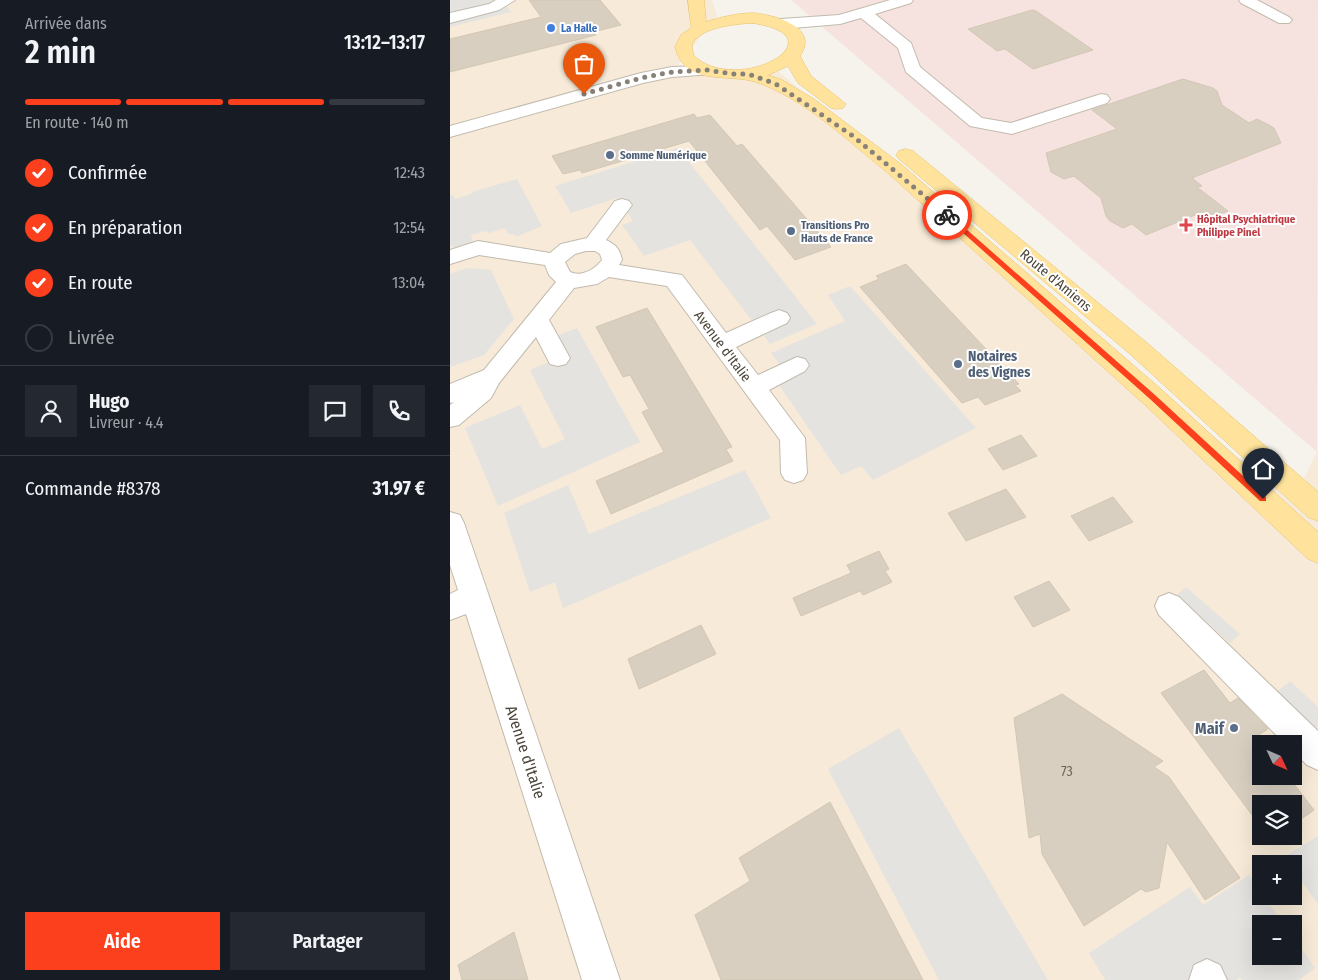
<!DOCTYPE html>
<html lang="fr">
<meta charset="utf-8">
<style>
:root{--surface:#171b24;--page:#242831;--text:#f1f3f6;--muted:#9ea1a6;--line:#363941;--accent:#fc3f1d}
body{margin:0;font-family:"Fira Sans Condensed",sans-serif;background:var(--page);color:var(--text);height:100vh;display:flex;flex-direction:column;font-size:19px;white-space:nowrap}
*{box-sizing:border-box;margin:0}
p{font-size:16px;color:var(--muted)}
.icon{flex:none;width:28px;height:28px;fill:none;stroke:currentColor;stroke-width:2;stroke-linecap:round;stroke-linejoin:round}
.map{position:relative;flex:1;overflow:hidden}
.panel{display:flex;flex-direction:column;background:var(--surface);width:450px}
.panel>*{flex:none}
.needle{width:32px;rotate:134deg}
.tools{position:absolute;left:802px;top:735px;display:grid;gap:10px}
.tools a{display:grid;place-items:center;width:50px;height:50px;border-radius:0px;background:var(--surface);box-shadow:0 5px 20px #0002;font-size:25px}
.pin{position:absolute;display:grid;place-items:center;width:42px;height:42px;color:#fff;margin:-51px -21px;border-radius:50% 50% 50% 0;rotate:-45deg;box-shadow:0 0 5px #0007}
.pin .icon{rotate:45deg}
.courier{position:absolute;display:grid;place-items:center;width:50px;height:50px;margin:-25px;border:4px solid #fc3f1d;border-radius:50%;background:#fff;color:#222;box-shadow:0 1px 6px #0007}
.head em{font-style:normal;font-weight:600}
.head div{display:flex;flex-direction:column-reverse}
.head{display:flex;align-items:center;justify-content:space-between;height:85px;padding:0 25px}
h1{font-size:32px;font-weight:600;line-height:38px}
.bar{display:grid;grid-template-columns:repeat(4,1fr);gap:8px 5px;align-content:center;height:60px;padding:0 25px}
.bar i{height:6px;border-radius:4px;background:var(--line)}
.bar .active{background:var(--accent)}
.bar p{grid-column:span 4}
.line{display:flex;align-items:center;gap:12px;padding:0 25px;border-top:1px solid var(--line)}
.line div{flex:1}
.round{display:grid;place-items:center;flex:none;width:52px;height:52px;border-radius:0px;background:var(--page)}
ol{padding:0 25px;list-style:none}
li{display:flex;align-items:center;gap:15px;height:55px}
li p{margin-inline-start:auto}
li .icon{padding:5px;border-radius:50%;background:var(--accent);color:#fff;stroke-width:4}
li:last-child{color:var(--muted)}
li i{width:28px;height:28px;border:2px solid var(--line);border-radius:50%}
.primary-button{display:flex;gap:10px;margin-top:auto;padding:10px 25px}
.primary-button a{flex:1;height:58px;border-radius:0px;background:var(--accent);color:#fff;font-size:20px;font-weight:600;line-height:58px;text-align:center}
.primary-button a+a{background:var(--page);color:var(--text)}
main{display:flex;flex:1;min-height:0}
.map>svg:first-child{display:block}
.commercial{fill:#f7ead8;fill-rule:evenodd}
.medical{fill:#f6e3e0}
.parking{fill:#e5e3e0}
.building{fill:#d8cfc1;stroke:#d3c7b4}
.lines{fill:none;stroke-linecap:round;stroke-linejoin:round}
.minor-casing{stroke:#c2bbae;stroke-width:2}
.major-casing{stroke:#e6c16a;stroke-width:1}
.minor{fill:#fff;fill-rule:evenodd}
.major{fill:#ffe39c;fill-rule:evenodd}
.route{fill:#fc3f1d}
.done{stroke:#878178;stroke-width:5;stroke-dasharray:0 9}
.shop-dot{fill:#3f7fe0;stroke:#fff;stroke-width:2}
.service-dot{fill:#5c6f8a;stroke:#fff;stroke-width:2}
.health-dot{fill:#e0444e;stroke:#fff;stroke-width:2}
.labels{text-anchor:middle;stroke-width:4;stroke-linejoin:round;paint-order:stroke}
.far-shop-label{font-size:11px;font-weight:bold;fill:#366cbe;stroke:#fff;text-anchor:start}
.far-service-label{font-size:11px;font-weight:bold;fill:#4e5e75;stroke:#fff;text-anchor:start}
.far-health-label{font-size:11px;font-weight:bold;fill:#be3a42;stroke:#fff;text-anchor:start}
.street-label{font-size:14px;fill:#4b4439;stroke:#fff}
.service-label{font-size:14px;font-weight:bold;fill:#4e5e75;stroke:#fff;text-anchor:start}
.near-number-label{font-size:14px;fill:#6e675b}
.near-service-label{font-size:16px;font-weight:bold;fill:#4e5e75;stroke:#fff;text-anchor:end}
.near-street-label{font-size:16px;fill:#4b4439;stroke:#fff}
</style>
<main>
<section class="panel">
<div class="head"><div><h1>2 min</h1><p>Arrivée dans</p></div><em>13:12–13:17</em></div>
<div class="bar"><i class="active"></i><i class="active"></i><i class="active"></i><i></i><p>En route · 140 m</p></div>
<ol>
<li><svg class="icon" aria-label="check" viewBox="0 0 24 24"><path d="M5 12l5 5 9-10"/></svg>Confirmée<p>12:43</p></li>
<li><svg class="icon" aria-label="check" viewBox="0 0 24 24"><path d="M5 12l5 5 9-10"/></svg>En préparation<p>12:54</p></li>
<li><svg class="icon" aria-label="check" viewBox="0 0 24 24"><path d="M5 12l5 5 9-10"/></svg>En route<p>13:04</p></li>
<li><i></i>Livrée</li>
</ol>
<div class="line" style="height:90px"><a class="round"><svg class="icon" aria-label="person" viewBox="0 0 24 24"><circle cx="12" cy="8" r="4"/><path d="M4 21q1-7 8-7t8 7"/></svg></a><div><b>Hugo</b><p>Livreur · 4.4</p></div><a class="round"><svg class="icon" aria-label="chat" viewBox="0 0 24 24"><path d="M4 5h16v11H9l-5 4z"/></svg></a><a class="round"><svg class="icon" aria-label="phone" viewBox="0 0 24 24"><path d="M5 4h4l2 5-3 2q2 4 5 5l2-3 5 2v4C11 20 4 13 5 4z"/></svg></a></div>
<div class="line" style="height:65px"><div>Commande #8378</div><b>31.97 €</b></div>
<div class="primary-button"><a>Aide</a><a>Partager</a></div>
</section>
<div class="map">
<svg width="868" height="980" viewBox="0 0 868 980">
<rect width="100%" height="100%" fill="#f6f3ec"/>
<path class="commercial" d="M0 0H262L267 16 228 65 329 72 842 502 868 450V980H0ZM811 744H844V776H811ZM811 804H844V836H811ZM811 864H844V896H811ZM811 924H844V956H811Z"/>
<path class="medical" d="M341 0H868L867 452Z"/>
<path class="parking" d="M0 0H52L61 12 0 27Z
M228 148 367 324 320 344 240 240 194 256 172 225 183 221 167 198 121 213 105 186Z
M67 179 92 226 66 237V235L58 234 55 228 39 233 36 231 21 235 23 242 3 248 0 243V196L3 195 5 199 21 194 22 192Z
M17 268 41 270 64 319 34 355 0 367V274Z
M400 286 526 428 423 480 411 466 391 475 329 385 341 379 321 353 395 321 378 295Z
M127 328 190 442 48 506 15 428 70 405 92 449 115 439 80 370 108 358 98 339Z
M295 470 321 518 113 608 105 582 80 592 54 513 118 485 139 534Z
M736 587 790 634 780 643 727 595Z
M840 681 868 707V726L862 731 824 694Z
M449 728 598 980H489L378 769Z
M868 836V904L844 870V864H839L834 857Z
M799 875 811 893V896H814L833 924H811V956H844V938L865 968 849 980H792L790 977 786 980H655L639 953 740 887 753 905Z"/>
<path class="building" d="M79 0H150L171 25 143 32 146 35 0 72V39L91 17Z
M582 10 586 11 643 50 583 69 555 49 547 51 518 29Z
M733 79 763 88 767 91 772 105 799 123 807 119 819 125 824 128 831 143 742 178 752 186 747 187 778 211 753 221 745 215 696 235 682 224 673 228 660 221 656 216 651 198 624 176 614 179 601 172 596 153 667 129 642 110Z
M244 114 247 118 260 115 287 146 292 144 381 247 345 260 317 226 310 230 239 141 132 173 130 170 113 174 102 156Z
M456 264 569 384 565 385 571 391 535 405 528 397 512 403 410 287 429 279 426 276Z
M197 308 282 447 276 449 283 461 161 514 146 481 214 452 192 412 199 409 180 375 173 377 146 327Z
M571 435 587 456 553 470 538 449Z
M556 489 576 517 516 541 498 513Z
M663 497 683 522 639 541 621 516Z
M429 551 439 569 435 571 442 582 413 595 410 591 351 616 343 598 401 573 397 565Z
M599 581 620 610 583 627 564 597Z
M251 625 266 654 189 689 178 659Z
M754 670 780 703 788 698 818 729 807 736 812 744 811 776H838L864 810 844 824V804H811V827L711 693Z
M612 694 713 761 704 767 719 777 790 878 755 900 717 842 709 888 696 892 691 889 634 926 592 854 590 834 579 838 564 718Z
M380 802 473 980H271L245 915 300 881 289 858Z
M64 932 78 980H12L8 965Z"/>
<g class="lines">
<g class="minor-casing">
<path id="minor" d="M46 0H65L49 10 0 23V13L39 4Z
M440 0H463L461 3 425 14 461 43 470 67 532 118 561 123 651 94 657 95 660 99 657 103 562 134 520 126 456 72 448 48 411 18 390 24 331 29 326 27 323 24 326 21 331 19 389 15Z
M789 0H807L839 17 842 20 839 23H829L791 3Z
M257 66 263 68 265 71 263 74 222 77 193 83 0 137V126L191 73 222 67Z
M172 199 179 201 182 205 156 240C166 245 170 249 172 260L169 265 232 275 276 333 321 313 329 310 337 313 340 318 337 323 286 347 308 375 347 357 355 359 359 365 355 371 319 390 355 438 357 473 353 480 344 483 335 480 331 473 330 440 217 286 159 277 147 284 124 288 99 320 120 358 116 364 108 366 100 364 86 337 49 383 41 398 9 425 0 427V405L4 402 0 403V384L34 370 106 282 99 275 95 265 29 255 0 264V250L28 241 100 253 111 244 137 238 165 201ZM136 251H145L150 254 152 260C144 270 132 277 120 272L115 262 125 254Z
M0 512 10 515 14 523 170 980H132L16 614 0 620V594L8 590 0 565Z
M719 593 729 597 868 731V770L857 765 844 752V744H835L709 615 705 606 709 597Z
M757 959 770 965 777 980H739L744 965Z"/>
</g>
<g class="major-casing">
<path id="major" d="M238 0H254L256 22C271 17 288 13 303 13 325 15 370 27 350 56L361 76 396 104 393 108 387 109 381 108 348 83 338 66 318 75 332 80 364 99 452 165 712 390 868 532V563L858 559 694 404 438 173C398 141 355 99 306 82 277 73 235 87 225 47L231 35 241 28ZM302 23C394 36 289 97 244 56 243 51 240 46 244 41 254 27 286 24 302 23Z
M456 149 463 151 696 342 868 492V521L858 517 680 354 449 159 446 155 449 151Z"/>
</g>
<use href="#minor" class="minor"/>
<use href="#major" class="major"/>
</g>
<path class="route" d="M494 214H499L705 395 816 497V501H810L700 399 494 216Z"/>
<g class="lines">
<path class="done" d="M134 94 191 78 222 72 257 70 283 74H298L326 84 403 136 497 215"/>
</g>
<circle class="shop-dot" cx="101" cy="28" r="5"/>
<g class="service-dot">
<circle cx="160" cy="155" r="5"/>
<circle cx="341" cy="231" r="5"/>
<circle cx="508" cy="364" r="5"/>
<circle cx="784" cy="728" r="5"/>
</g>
<path class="health-dot" d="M733.5 217.5h5v5h5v5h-5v5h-5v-5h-5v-5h5z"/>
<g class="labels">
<g class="far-shop-label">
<text x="111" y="32">La Halle</text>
</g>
<g class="far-service-label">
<text x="170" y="159">Somme Numérique</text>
<text x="351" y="229">Transitions Pro<tspan x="351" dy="13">Hauts de France</tspan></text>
</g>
<g class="far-health-label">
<text x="747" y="223">Hôpital Psychiatrique<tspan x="747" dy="13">Philippe Pinel</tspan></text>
</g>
<g class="street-label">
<text transform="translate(606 280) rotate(40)" y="5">Route d'Amiens</text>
<text transform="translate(273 346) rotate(53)" y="5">Avenue d'Italie</text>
</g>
<g class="service-label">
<text x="518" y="361">Notaires<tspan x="518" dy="16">des Vignes</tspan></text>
</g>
<g class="near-number-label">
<text x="617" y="776">73</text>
</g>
<g class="near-service-label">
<text x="774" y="734">Maif</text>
</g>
<g class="near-street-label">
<text transform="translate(76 752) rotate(72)" y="6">Avenue d'Italie</text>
</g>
</g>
</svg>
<div class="tools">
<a><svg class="needle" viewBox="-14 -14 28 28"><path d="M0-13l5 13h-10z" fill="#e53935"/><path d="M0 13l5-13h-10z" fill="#9ea1a6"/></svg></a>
<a><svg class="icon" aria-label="layers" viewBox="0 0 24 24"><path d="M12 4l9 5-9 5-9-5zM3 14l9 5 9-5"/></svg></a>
<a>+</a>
<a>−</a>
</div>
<div class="pin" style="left:134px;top:94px;background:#ea580c"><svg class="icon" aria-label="bag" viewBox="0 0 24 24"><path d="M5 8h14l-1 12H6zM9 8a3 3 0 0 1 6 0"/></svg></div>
<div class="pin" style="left:813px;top:499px;background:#1f2937"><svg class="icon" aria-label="home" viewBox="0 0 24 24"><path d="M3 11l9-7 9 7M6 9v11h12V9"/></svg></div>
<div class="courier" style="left:497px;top:215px"><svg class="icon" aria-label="bike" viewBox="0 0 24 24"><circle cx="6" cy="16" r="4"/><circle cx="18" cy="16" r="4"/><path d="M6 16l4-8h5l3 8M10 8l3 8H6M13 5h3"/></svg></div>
</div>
</main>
